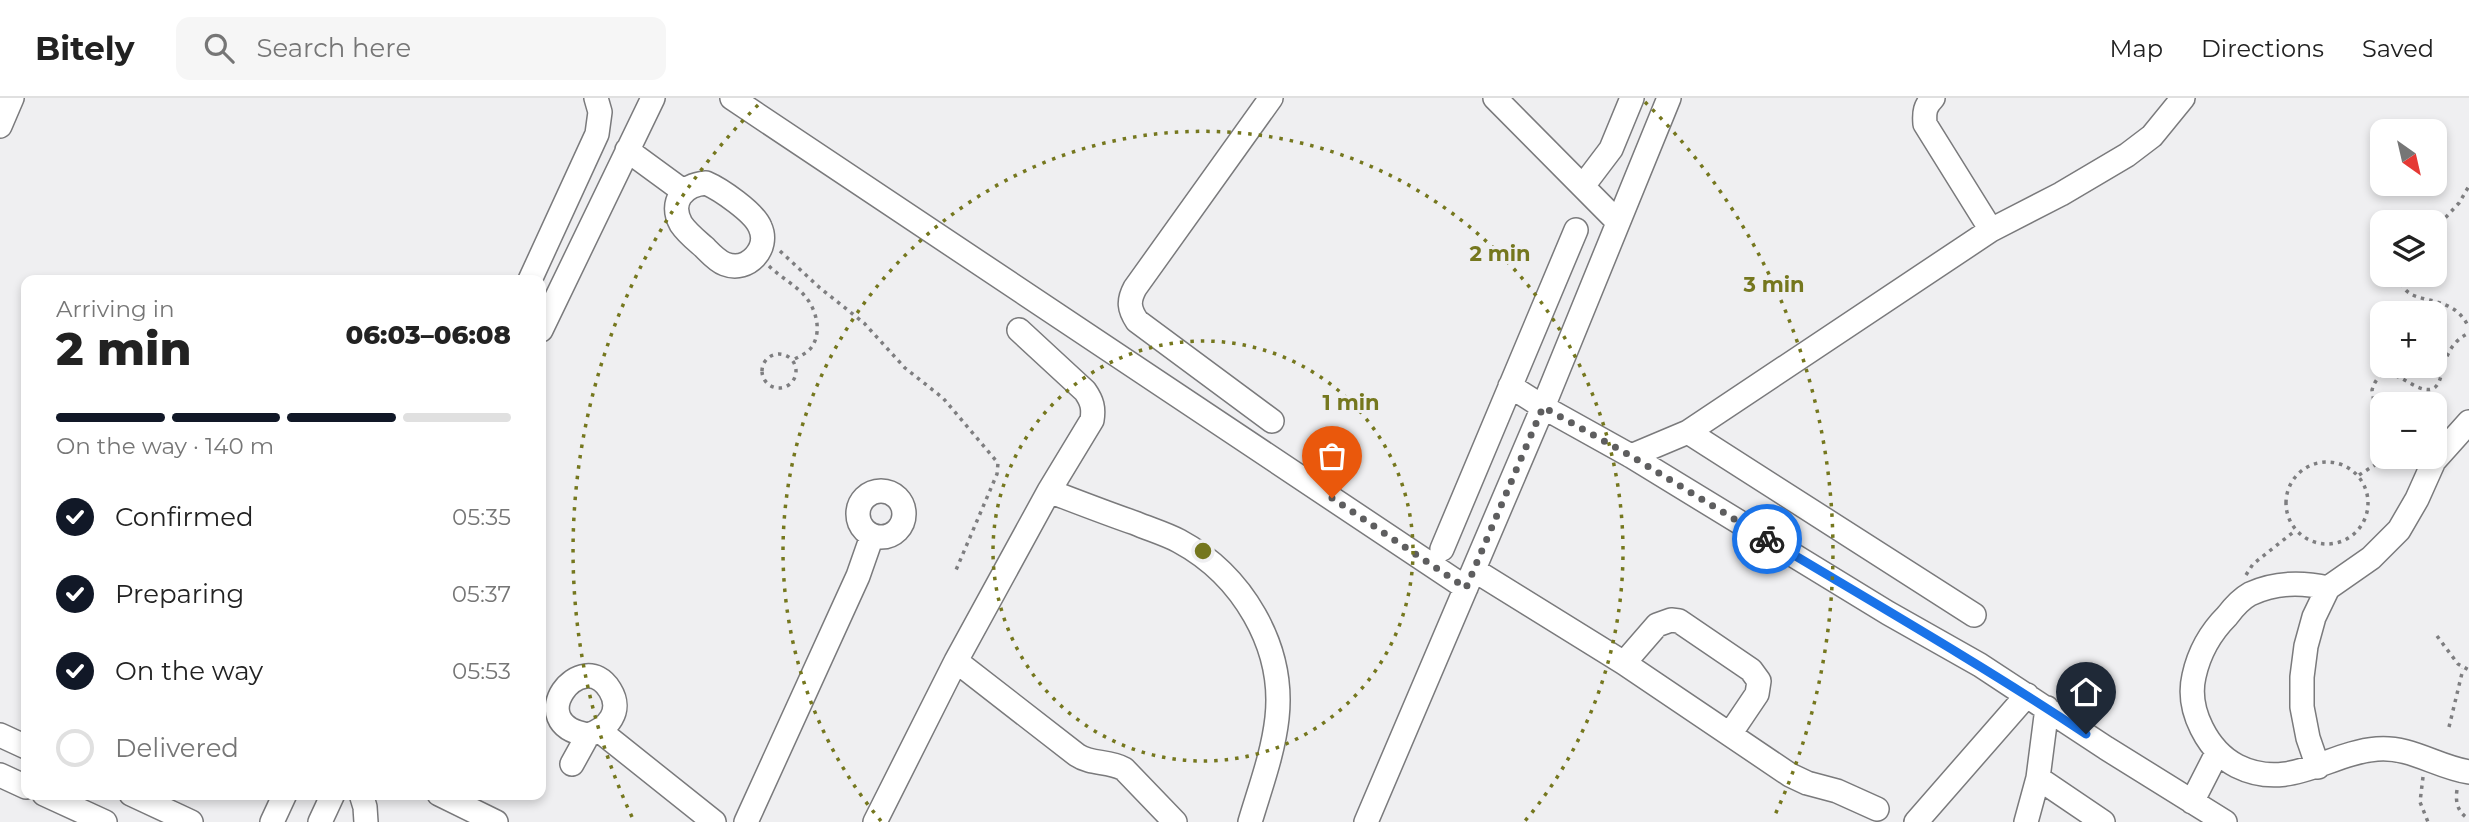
<!DOCTYPE html>
<meta charset="utf-8">
<style>
:root{--surface:#fff;--page:#f6f6f6;--text:#222;--muted:#767676;--line:#e0e0e0;--accent:#111827}
body{margin:0;font-family:Montserrat,sans-serif;background:var(--page);color:var(--text);height:100vh;display:flex;flex-direction:column;font-size:26px;white-space:nowrap}
*{box-sizing:border-box;margin:0}
p{font-size:23px;color:var(--muted)}
.icon{flex:none;width:38px;height:38px;fill:none;stroke:currentColor;stroke-width:2;stroke-linecap:round;stroke-linejoin:round}
.map{position:relative;flex:1;overflow:hidden}
.panel{position:absolute;left:21px;top:177px;width:525px;height:525px;display:flex;flex-direction:column;background:var(--surface);border-radius:14px;box-shadow:0 4px 10px #0003}
.panel>*{flex:none}
.needle{width:46px;rotate:146deg}
.buttons{position:absolute;left:2370px;top:21px;display:grid;gap:14px}
.buttons a{display:grid;place-items:center;width:77px;height:77px;border-radius:14px;background:var(--surface);box-shadow:0 4px 10px #0003;font-size:35px}
.pin{position:absolute;display:grid;place-items:center;width:60px;height:60px;color:#fff;margin:-72px -30px;border-radius:50% 50% 50% 0;rotate:-45deg;box-shadow:0 0 7px #0007}
.pin .icon{rotate:45deg}
.courier{position:absolute;display:grid;place-items:center;width:70px;height:70px;margin:-35px;border:5px solid #1a73e8;border-radius:50%;background:#fff;color:#222;box-shadow:0 2px 9px #0007}
.overview em{font-style:normal;font-weight:800}
.overview div{display:flex;flex-direction:column-reverse}
.overview{display:flex;align-items:center;justify-content:space-between;height:119px;padding:0 35px}
h1{font-size:46px;font-weight:800;line-height:52px}
.bar{display:grid;grid-template-columns:repeat(4,1fr);gap:10px 7px;align-content:center;height:84px;padding:0 35px}
.bar i{height:9px;border-radius:5px;background:var(--line)}
.bar .current{background:var(--accent)}
.bar p{grid-column:span 4}
ol{padding:0 35px;list-style:none}
li{display:flex;align-items:center;gap:21px;height:77px}
li p{margin-inline-start:auto}
li .icon{padding:7px;border-radius:50%;background:var(--accent);color:#fff;stroke-width:4}
li:last-child{color:var(--muted)}
li i{width:38px;height:38px;border:4px solid var(--line);border-radius:50%}
header{display:flex;align-items:center;gap:42px;box-sizing:border-box;height:98px;padding:0 35px;background:var(--surface);border-bottom:2px solid var(--line)}
header strong{font-size:33px}
nav{display:flex;gap:38px;margin-inline-start:auto;font-size:24px}
.search{width:490px;height:63px;background:var(--page);display:flex;align-items:center;gap:18px;box-sizing:border-box;padding:0 24px;border-radius:14px;color:var(--muted);font-size:26px}
.map>svg:first-child{display:block}
.lines{fill:none;stroke-linecap:round;stroke-linejoin:round}
.minor-casing{stroke:#7a7a7c;stroke-width:26}
.path{stroke:#7e7e80;stroke-width:3.5;stroke-dasharray:3.5 5;stroke-linecap:butt}
.minor{stroke:#fff;stroke-width:23}
.done{stroke:#5e5e5f;stroke-width:7;stroke-dasharray:0 12.6}
.route{stroke:#1a73e8;stroke-width:9}
.ring{fill:none;stroke:#75771e;stroke-width:3.5;stroke-dasharray:3.5 7}
.centre{fill:#75771e;stroke:#efeff1;stroke-width:3.5}
.ring-label{font-size:21px;text-anchor:middle;font-weight:bold;fill:#75771e;stroke:#efeff1;stroke-width:6;stroke-linejoin:round;paint-order:stroke}
</style>
<header>
<strong>Bitely</strong>
<div class="search"><svg class="icon" aria-label="search" viewBox="0 0 24 24"><circle cx="10" cy="10" r="6"/><path d="M15 15l6 6"/></svg>Search here</div>
<nav><a>Map</a><a>Directions</a><a>Saved</a></nav>
</header>
<div class="map">
<svg width="2469" height="724" viewBox="0 0 2469 724">
<rect width="100%" height="100%" fill="#efeff1"/>
<g class="lines">
<g class="minor-casing">
<path id="minor" d="M732 0 1466 490
M1271 0 1135 190C1128 203 1129 211 1137 223L1272 323
M1495 0 1618 124
M1933 0C1925 8 1924 14 1925 26L1991 132
M0 28 12 0
M627 52 683 93
M706 85C720 91 754 114 760 129 770 150 748 175 725 166 717 163 710 155 704 149 696 142 687 135 681 126 669 104 683 87 706 85Z
M1583 88 1611 51 1632 0
M530 182 597 36 600 14 596 0
M541 232 653 0
M1510 288 1543 309 1631 358 1888 515 1980 567 2106 650 2225 724
M1688 334 1974 517
M1631 358 1688 334 1991 132 2061 96 2127 57 2152 38 2183 0
M1049 393C1078 404 1106 415 1135 425 1149 431 1166 436 1179 443 1242 477 1285 548 1277 620 1273 656 1260 690 1250 724
M858 416a23 23 0 1 1 46 0a23 23 0 1 1-46 0Z
M1442 451 1576 132
M1474 472 1624 565 1790 677 1807 685 1837 693 1877 711
M2328 490C2301 484 2276 484 2250 496 2241 501 2233 510 2227 518 2211 534 2199 555 2194 578 2186 612 2208 653 2237 668 2289 694 2328 655 2377 651 2410 648 2437 669 2469 674
M956 563 1077 657C1092 667 1108 662 1124 671L1175 724
M1624 565 1657 527 1671 522 1679 523 1751 572 1759 583 1757 596 1730 636
M600 633 714 724
M0 637 26 649
M572 666 588 637C608 631 623 613 610 592 582 546 520 626 588 637
M2318 669 2308 640 2302 609V579L2306 548 2314 519 2328 490 2371 460 2399 432 2417 401 2434 363 2469 324
M0 677 26 689
M2038 680 2103 724
M44 696 105 724
M131 696 191 724
M361 696 365 709 366 724
M439 696 496 724
M2192 704 2217 655
M272 724 285 696
M320 724 333 696
M746 724 858 478 872 438
M875 724 956 563 1049 393 1092 322C1094 310 1092 303 1085 293L1019 232
M1366 724 1543 309 1669 0
M1916 724 2027 597
M2026 724 2038 680 2047 610"/>
</g>
<path class="path" d="M2434 132 2459 105 2469 88
M780 153 820 190 864 225 905 270 943 300 998 365 997 376 956 472
M769 168C780 179 794 186 804 197 816 210 823 234 811 250 807 255 799 259 792 262
M2399 177C2404 214 2451 189 2469 230
M762 273a17 17 0 1 1 34 0a17 17 0 1 1-34 0Z
M2382 352 2372 292C2384 253 2412 297 2432 291 2447 286 2437 250 2469 235
M2286 405a41 41 0 1 1 82 0a41 41 0 1 1-82 0Z
M2359 377 2378 365 2382 356
M2246 477 2253 466 2296 432
M2437 538 2458 566 2469 572
M2449 629 2463 571
M2423 679 2420 704 2428 724
M2457 692C2455 704 2458 715 2469 721"/>
<use href="#minor" class="minor"/>
</g>
<g class="lines">
<path class="done" d="M1332 400 1466 490 1543 309 1631 358 1767 441"/>
<path class="route" d="M1767 441C1874 505 1982 567 2086 636"/>
</g>
<g class="ring">
<circle cx="1203" cy="453" r="210"/>
<path d="M881 723A420 420 0 1 1 1525 723"/>
<path d="M632 719A630 630 0 0 1 761 4M1645 4A630 630 0 0 1 1774 719"/>
</g>
<circle cx="1203" cy="453" r="10" class="centre"/>
<g class="ring-label">
<text x="1500" y="163">2 min</text>
<text x="1774" y="194">3 min</text>
<text x="1351" y="312">1 min</text>
</g>
</svg>
<div class="buttons">
<a><svg class="needle" viewBox="-14 -14 28 28"><path d="M0-13l5 13h-10z" fill="#e53935"/><path d="M0 13l5-13h-10z" fill="#767676"/></svg></a>
<a><svg class="icon" aria-label="layers" viewBox="0 0 24 24"><path d="M12 4l9 5-9 5-9-5zM3 14l9 5 9-5"/></svg></a>
<a>+</a>
<a>−</a>
</div>
<div class="pin" style="left:1332px;top:400px;background:#ea580c"><svg class="icon" aria-label="bag" viewBox="0 0 24 24"><path d="M5 8h14l-1 12H6zM9 8a3 3 0 0 1 6 0"/></svg></div>
<div class="pin" style="left:2086px;top:636px;background:#1f2937"><svg class="icon" aria-label="home" viewBox="0 0 24 24"><path d="M3 11l9-7 9 7M6 9v11h12V9"/></svg></div>
<div class="courier" style="left:1767px;top:441px"><svg class="icon" aria-label="bike" viewBox="0 0 24 24"><circle cx="6" cy="16" r="4"/><circle cx="18" cy="16" r="4"/><path d="M6 16l4-8h5l3 8M10 8l3 8H6M13 5h3"/></svg></div>
<section class="panel">
<div class="overview"><div><h1>2 min</h1><p>Arriving in</p></div><em>06:03–06:08</em></div>
<div class="bar"><i class="current"></i><i class="current"></i><i class="current"></i><i></i><p>On the way · 140 m</p></div>
<ol>
<li><svg class="icon" aria-label="check" viewBox="0 0 24 24"><path d="M5 12l5 5 9-10"/></svg>Confirmed<p>05:35</p></li>
<li><svg class="icon" aria-label="check" viewBox="0 0 24 24"><path d="M5 12l5 5 9-10"/></svg>Preparing<p>05:37</p></li>
<li><svg class="icon" aria-label="check" viewBox="0 0 24 24"><path d="M5 12l5 5 9-10"/></svg>On the way<p>05:53</p></li>
<li><i></i>Delivered</li>
</ol>
</section>
</div>
